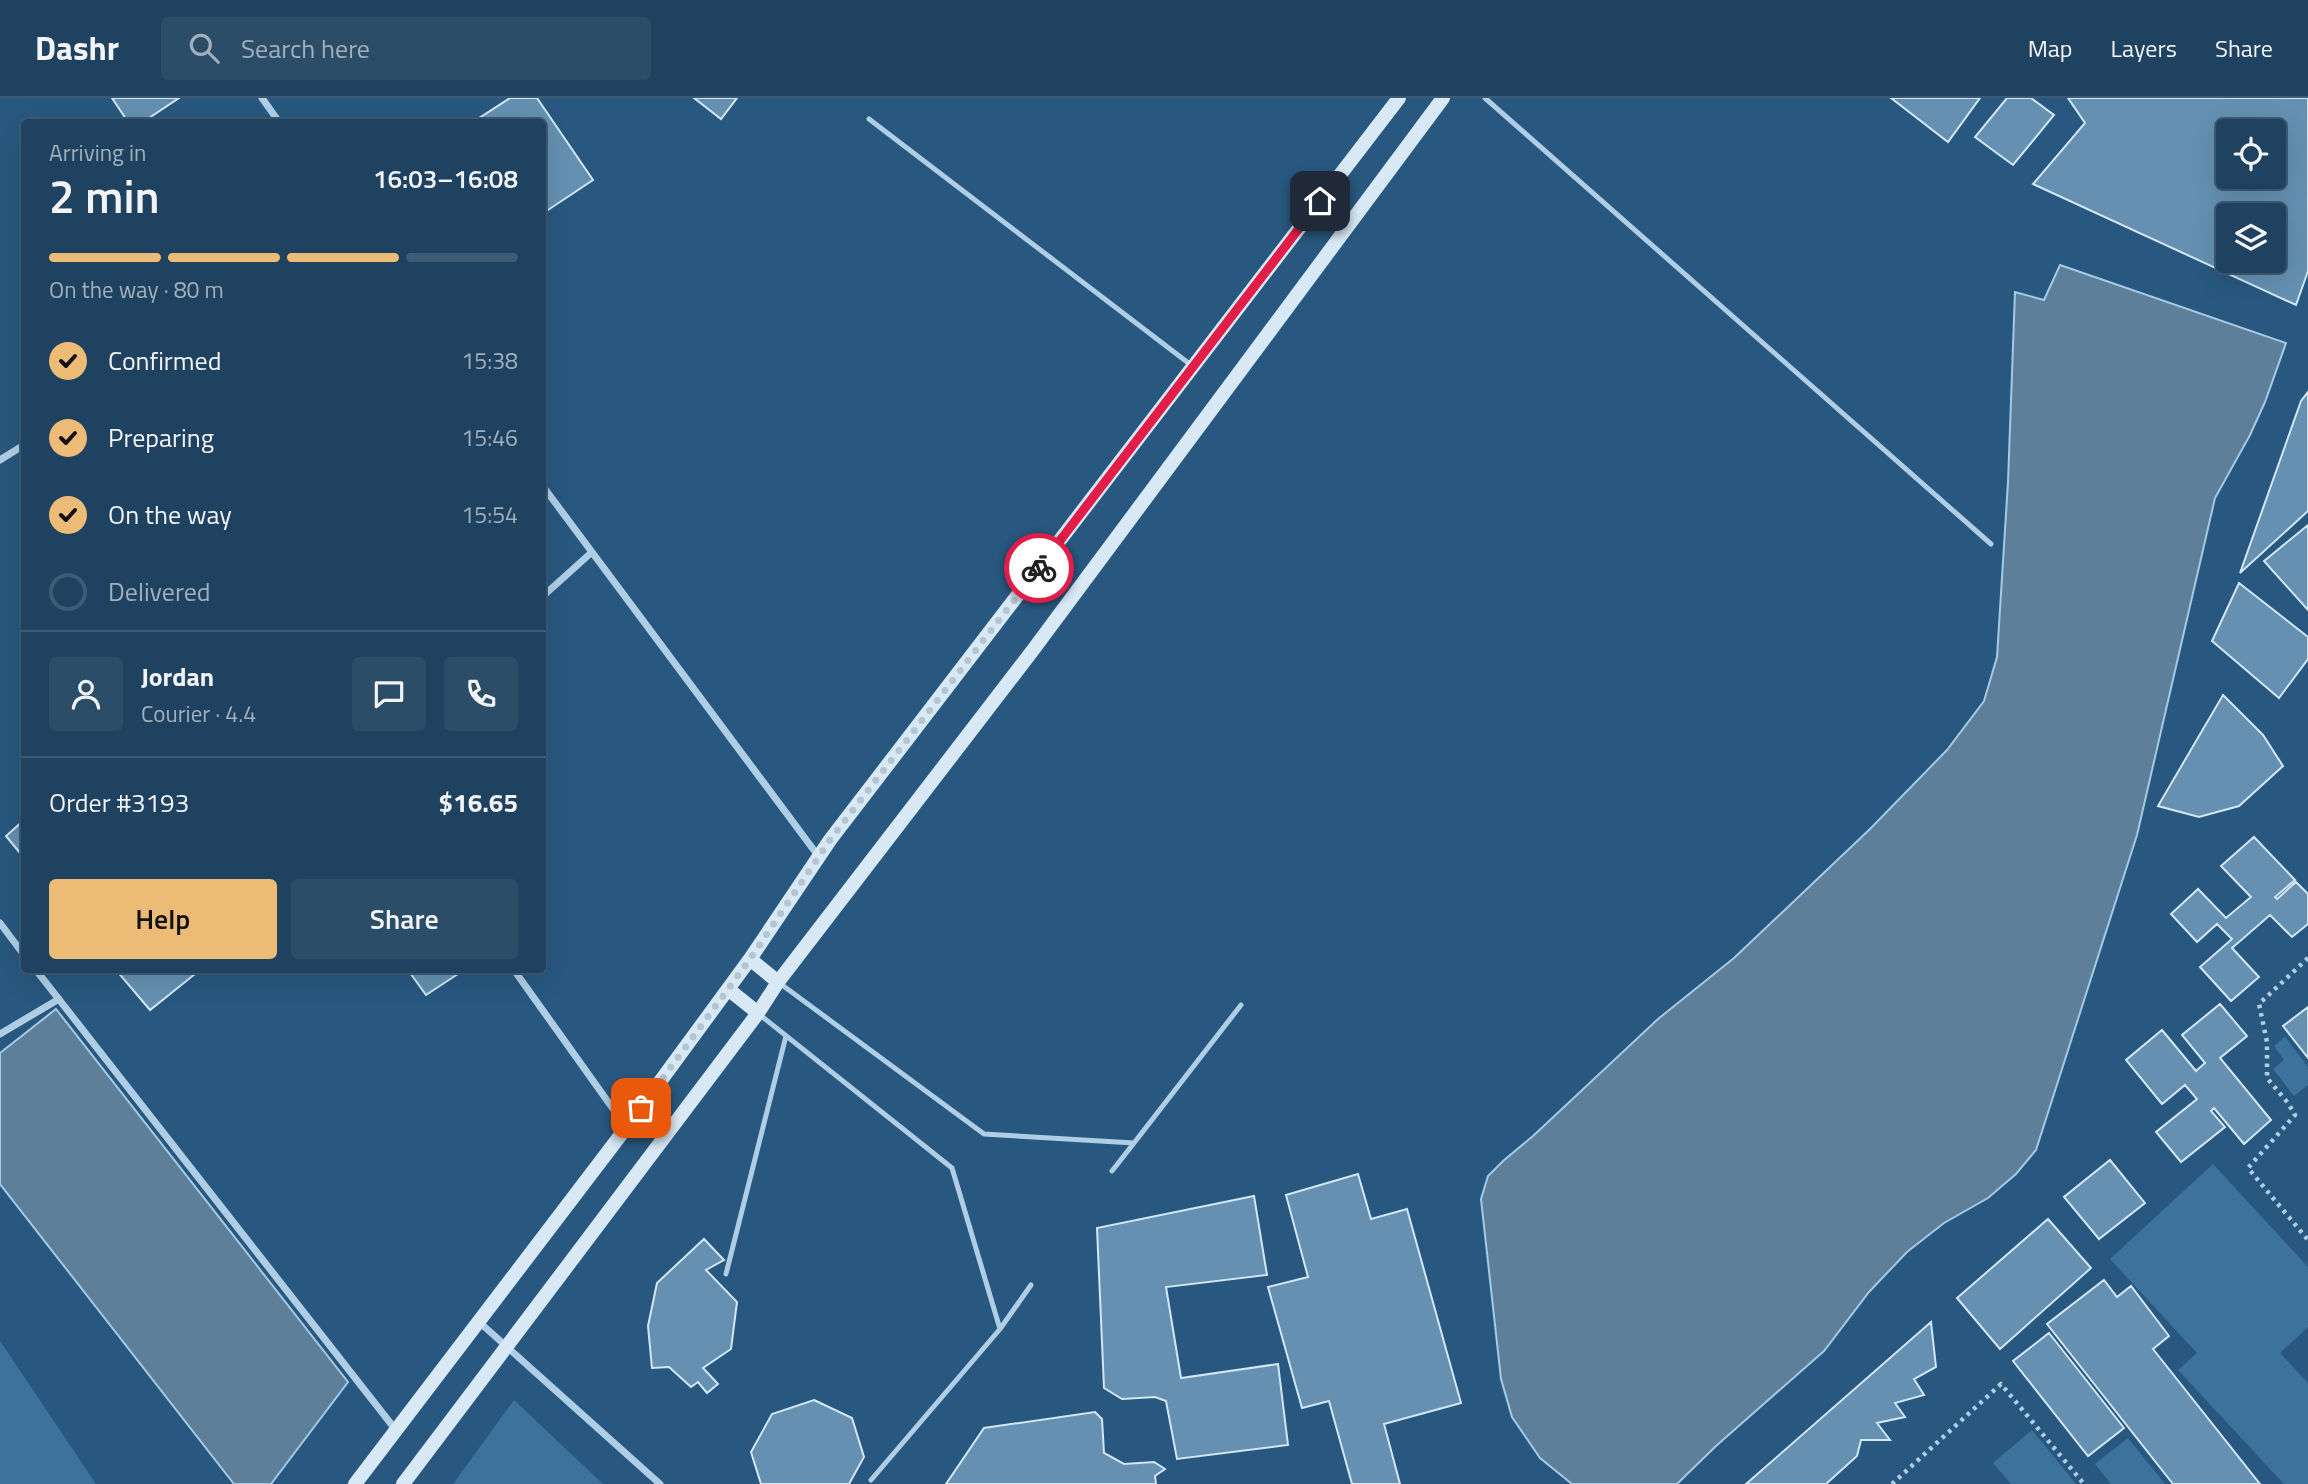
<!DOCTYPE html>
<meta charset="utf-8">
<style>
:root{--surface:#1e425f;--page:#2b4d68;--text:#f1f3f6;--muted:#a1b0bd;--line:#3c5b74;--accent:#ecbc76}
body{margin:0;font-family:"Titillium Web",sans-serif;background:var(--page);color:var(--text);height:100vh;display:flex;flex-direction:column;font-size:26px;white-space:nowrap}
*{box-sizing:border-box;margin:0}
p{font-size:23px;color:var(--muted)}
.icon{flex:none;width:38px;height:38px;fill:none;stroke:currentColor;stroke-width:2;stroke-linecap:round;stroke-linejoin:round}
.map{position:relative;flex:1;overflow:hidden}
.side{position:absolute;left:21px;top:21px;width:525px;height:854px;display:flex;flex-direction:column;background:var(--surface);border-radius:7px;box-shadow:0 7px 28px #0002,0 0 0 2px var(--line)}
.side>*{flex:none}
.fabs{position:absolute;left:2216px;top:21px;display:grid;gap:14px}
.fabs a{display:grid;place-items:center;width:70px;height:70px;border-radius:7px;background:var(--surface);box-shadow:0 7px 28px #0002,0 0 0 2px var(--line);font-size:35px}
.pin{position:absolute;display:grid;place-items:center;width:60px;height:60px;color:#fff;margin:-30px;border-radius:14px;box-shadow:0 4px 10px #0006}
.courier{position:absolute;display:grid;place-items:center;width:70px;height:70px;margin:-35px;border:5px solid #e11d48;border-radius:50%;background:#fff;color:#222;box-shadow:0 2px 9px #0007}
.overview em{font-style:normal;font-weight:600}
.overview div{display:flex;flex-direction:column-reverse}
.overview{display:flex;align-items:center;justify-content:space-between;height:119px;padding:0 28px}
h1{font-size:46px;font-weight:600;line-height:52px}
.bar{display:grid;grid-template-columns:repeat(4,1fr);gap:10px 7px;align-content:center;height:84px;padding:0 28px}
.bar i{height:9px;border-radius:5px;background:var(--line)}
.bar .selected{background:var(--accent)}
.bar p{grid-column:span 4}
.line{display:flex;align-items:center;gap:18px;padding:0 28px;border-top:2px solid var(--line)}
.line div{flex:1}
.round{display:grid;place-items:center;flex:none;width:74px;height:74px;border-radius:7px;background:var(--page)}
ol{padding:0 28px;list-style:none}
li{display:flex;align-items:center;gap:21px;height:77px}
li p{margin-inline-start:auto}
li .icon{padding:7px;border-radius:50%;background:var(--accent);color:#111;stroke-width:4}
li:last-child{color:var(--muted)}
li i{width:38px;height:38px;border:4px solid var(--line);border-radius:50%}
.action{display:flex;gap:14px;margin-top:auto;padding:14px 28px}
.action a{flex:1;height:80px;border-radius:7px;background:var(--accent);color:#111;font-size:28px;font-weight:600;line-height:80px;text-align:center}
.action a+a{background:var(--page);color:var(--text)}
header{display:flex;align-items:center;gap:42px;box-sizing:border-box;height:98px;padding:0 35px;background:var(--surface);border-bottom:2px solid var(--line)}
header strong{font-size:33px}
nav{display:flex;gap:38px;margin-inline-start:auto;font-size:24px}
.search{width:490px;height:63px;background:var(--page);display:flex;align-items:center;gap:18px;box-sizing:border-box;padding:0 24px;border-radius:7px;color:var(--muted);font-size:26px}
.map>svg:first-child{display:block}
.green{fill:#3d729c}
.water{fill:#5d7f9a;stroke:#a4cae5;stroke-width:2}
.building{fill:#6590b1;stroke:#d2e6f4;stroke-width:2;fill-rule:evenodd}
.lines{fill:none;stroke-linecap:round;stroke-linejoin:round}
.path{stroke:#afcee5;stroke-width:4.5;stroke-dasharray:3.5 5;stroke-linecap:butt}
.lane{stroke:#afcee5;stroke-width:5}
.street{stroke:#afcee5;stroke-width:7}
.secondary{stroke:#d8e8f5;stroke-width:14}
.done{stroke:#b4c5d2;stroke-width:7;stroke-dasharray:0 12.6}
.route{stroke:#e11d48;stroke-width:9}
</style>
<header>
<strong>Dashr</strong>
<div class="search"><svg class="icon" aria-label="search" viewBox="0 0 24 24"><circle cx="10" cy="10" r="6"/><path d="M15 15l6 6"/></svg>Search here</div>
<nav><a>Map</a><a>Layers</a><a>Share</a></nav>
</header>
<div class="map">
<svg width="2308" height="1386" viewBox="0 0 2308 1386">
<rect width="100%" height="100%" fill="#28587f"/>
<path class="green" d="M2285 939 2308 969V987L2294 998 2273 971 2284 962 2274 948Z
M2213 1066 2308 1169V1229L2280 1255 2308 1285V1386H2284L2178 1272 2197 1255 2110 1161Z
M0 1243 96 1386H0Z
M514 1302 603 1386H453Z
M2032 1332 2076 1386H2077H2011L1993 1365Z
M2128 1340 2165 1386H2111L2095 1366Z"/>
<path class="water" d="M2060 167 2286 245 2265 304 2250 337 2215 400 2137 737 2036 1052 2016 1076 1988 1100 1944 1125 1907 1154 1869 1194 1824 1253 1716 1348 1677 1386H1572L1540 1360 1512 1319 1501 1281 1481 1101 1488 1078 1503 1063 1533 1038 1658 921 1734 860 1870 731 1947 652 1984 603 1997 559 2008 384 2015 194 2044 202Z
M56 911 348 1284 271 1386H234L0 1086V955Z"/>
<path class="building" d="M112 0H179L143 24H128Z
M510 0H537L593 82 542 116V24H473Z
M694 0H737L721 21Z
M1891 0H1980L1948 44Z
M2007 0H2031L2054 17 2013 67 1975 39Z
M2068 0H2308V173L2296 207 2033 86 2085 25ZM2228 33H2273V79H2228ZM2228 117H2273V163H2228Z
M2308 294V413L2240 475 2301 303Z
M2308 427V512L2264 463Z
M2239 485 2308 539V561L2279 600 2212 543Z
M2223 597 2263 637 2283 668 2239 708 2199 719 2158 708Z
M24 722V760L6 738Z
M2254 739 2295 782 2275 799 2277 801 2296 784 2308 796V826L2292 839 2270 817 2232 850 2259 879 2231 903 2200 869 2232 841 2217 826 2197 844 2171 816 2198 791 2226 820 2251 799 2221 768Z
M116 872H200L150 912Z
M408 872H464L426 897Z
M2220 906 2247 938 2220 960 2271 1022 2244 1046 2214 1010 2211 1013 2225 1029 2181 1064 2156 1034 2197 1001 2185 987 2162 1006 2126 962 2162 932 2196 973 2205 965 2182 937Z
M2308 909V960L2283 928Z
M2110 1062 2145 1105 2099 1141 2064 1099Z
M1358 1076 1371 1121 1407 1111 1461 1305 1384 1326 1400 1386H1352L1329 1303 1302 1310 1268 1189 1308 1179 1286 1097Z
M1254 1098 1267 1177 1166 1189 1181 1280 1278 1266 1288 1347 1177 1361 1166 1303 1155 1299 1122 1301 1104 1290 1097 1130Z
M2048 1121 2091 1170 2000 1251 1957 1200Z
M704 1141 724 1162 706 1172 737 1204 731 1251 703 1270 718 1286 707 1295 698 1284 691 1289 669 1269 652 1270 648 1228 657 1185Z
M2104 1182 2117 1199 2131 1188 2169 1238 2153 1251 2260 1386H2173L2047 1226Z
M1931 1224 1936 1269 1914 1281 1924 1297 1895 1305 1905 1319 1877 1325 1890 1342H1861L1857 1358 1826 1386H1746Z
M2049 1235 2124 1330 2088 1358 2013 1263Z
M814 1302 852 1320 864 1359 849 1386H761L751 1354 772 1316Z
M1095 1314 1102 1321 1104 1355 1124 1366 1154 1364 1165 1371 1155 1378 1156 1386H946L984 1330Z"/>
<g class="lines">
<path class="path" d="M2308 860 2259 906 2267 944V980L2288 1005 2295 1017 2248 1070 2308 1142
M1892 1386 2001 1286 2084 1386"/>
<path class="lane" d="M1485 0 1991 446
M869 21 1191 267
M778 884 984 1036 1134 1045 1112 1073
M760 917 952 1070 1000 1231 1031 1187
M1134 1045 1241 907
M726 1176 786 938
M871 1382 1000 1231"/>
<path class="street" d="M262 0 279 24
M0 362 24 347
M542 387 819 759
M542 499 592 454
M0 825 24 857
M36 872 395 1331
M514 872 626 1029
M0 936 59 901
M478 1223 660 1386"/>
<path class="secondary" d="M750 861 778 884
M728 891 758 915
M355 1386 626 1030 750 861 830 742 1399 0
M403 1386 758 915 778 884 1033 552 1443 0"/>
</g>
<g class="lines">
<path class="done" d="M641 1010 750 861 830 742 1039 470"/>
<path class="route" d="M1039 470 1320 103"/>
</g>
</svg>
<div class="fabs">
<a><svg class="icon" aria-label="locate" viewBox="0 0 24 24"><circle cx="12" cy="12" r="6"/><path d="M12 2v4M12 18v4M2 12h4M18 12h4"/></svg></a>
<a><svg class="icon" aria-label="layers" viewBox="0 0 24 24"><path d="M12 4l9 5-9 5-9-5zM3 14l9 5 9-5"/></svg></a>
</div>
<div class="pin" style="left:641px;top:1010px;background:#ea580c"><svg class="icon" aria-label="bag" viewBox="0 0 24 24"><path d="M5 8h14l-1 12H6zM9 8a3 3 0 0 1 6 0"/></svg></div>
<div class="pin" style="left:1320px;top:103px;background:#1f2937"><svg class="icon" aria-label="home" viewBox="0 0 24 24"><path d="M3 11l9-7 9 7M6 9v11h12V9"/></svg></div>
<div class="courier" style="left:1039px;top:470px"><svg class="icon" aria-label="bike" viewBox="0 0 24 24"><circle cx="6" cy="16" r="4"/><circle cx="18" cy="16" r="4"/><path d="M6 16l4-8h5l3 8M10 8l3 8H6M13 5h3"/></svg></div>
<section class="side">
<div class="overview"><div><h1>2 min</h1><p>Arriving in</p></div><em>16:03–16:08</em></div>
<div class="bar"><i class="selected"></i><i class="selected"></i><i class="selected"></i><i></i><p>On the way · 80 m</p></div>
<ol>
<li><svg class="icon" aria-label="check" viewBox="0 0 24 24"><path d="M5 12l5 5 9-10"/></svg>Confirmed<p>15:38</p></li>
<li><svg class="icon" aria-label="check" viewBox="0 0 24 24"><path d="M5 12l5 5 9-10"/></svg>Preparing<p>15:46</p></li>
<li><svg class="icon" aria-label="check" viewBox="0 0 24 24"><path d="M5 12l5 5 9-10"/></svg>On the way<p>15:54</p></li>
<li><i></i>Delivered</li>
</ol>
<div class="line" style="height:126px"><a class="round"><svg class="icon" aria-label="person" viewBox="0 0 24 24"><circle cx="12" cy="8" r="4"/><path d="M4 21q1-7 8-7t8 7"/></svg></a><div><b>Jordan</b><p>Courier · 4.4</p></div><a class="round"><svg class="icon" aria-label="chat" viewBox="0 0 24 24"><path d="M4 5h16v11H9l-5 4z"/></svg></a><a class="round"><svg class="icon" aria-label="phone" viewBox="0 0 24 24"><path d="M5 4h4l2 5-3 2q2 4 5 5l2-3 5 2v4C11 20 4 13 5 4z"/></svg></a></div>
<div class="line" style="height:91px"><div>Order #3193</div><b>$16.65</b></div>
<div class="action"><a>Help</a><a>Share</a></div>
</section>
</div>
